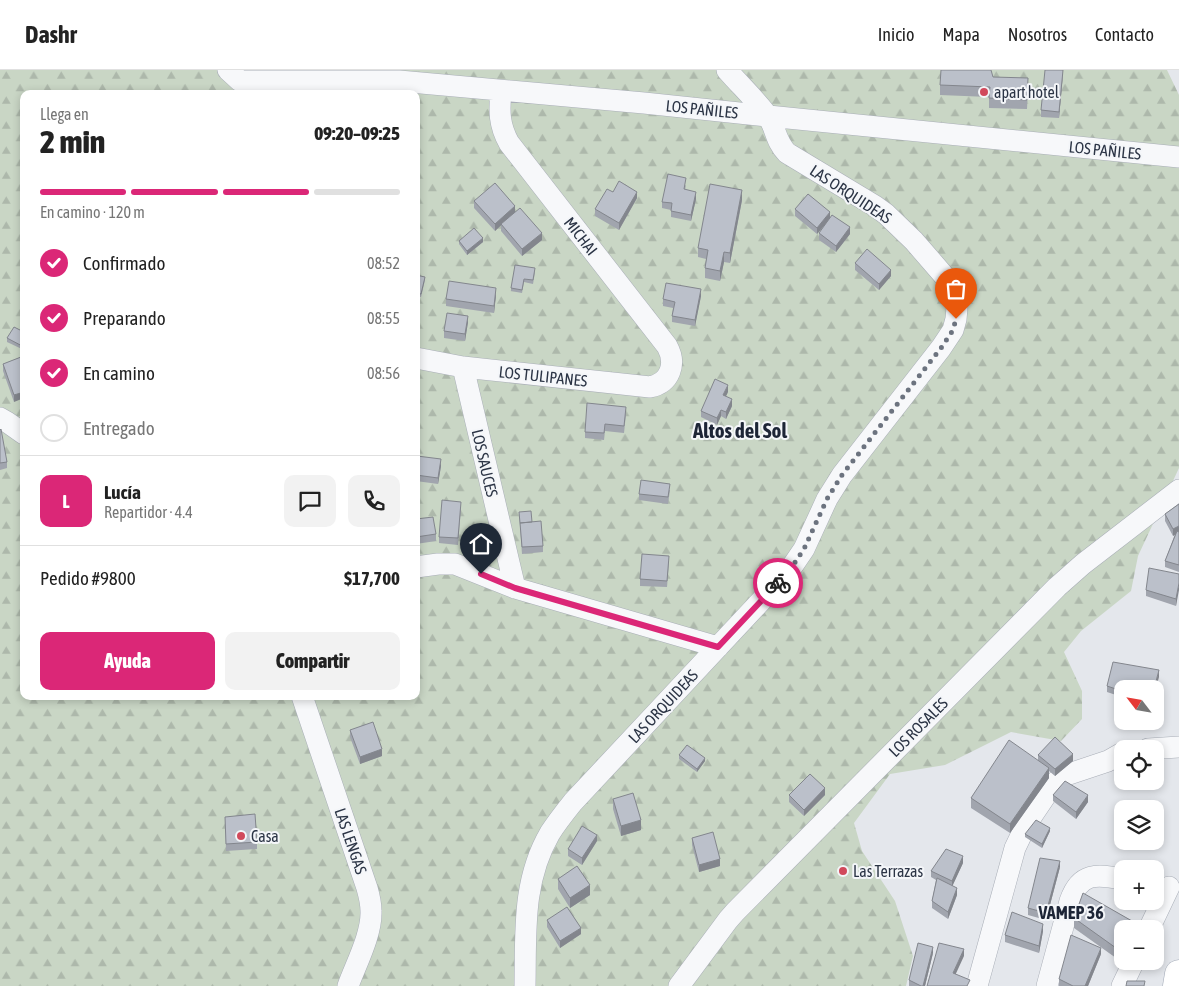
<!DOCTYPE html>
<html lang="es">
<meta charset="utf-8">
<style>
:root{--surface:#fff;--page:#f2f2f2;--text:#222;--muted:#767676;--line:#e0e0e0;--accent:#db2777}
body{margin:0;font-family:"Asap Condensed",sans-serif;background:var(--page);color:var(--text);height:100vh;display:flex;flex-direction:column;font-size:19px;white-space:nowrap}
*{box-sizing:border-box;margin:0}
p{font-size:16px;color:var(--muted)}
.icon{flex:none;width:28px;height:28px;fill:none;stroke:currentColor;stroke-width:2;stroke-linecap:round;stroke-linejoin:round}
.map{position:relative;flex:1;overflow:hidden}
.drawer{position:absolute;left:20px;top:20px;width:400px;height:610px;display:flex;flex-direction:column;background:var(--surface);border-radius:10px;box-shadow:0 2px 8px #0003}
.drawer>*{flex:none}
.needle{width:32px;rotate:301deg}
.tools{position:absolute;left:1114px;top:610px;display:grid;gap:10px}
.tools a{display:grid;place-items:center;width:50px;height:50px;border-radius:10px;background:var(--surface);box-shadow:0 2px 8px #0003;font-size:25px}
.pin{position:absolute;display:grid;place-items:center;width:42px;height:42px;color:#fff;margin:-51px -21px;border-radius:50% 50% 50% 0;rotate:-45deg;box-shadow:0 0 5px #0007}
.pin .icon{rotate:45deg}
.courier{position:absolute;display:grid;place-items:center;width:50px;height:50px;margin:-25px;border:4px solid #db2777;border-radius:50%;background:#fff;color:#222;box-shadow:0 1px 6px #0007}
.summary em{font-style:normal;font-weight:800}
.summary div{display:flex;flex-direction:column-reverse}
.summary{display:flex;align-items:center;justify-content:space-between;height:85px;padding:0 20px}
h1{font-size:32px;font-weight:800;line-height:38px}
.bar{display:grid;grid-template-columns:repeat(4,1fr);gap:8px 5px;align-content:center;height:60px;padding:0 20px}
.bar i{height:6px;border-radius:4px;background:var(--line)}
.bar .active{background:var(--accent)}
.bar p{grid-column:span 4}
.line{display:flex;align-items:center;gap:12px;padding:0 20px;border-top:1px solid var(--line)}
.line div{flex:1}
.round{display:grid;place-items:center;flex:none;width:52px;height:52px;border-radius:10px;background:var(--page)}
ol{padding:0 20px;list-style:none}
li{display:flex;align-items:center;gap:15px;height:55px}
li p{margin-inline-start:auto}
li .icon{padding:5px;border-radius:50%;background:var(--accent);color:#fff;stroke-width:4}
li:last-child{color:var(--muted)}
li i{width:28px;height:28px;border:2px solid var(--line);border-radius:50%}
.primary-button{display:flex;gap:10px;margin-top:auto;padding:10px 20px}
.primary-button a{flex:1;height:58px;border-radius:10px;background:var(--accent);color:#fff;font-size:20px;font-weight:800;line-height:58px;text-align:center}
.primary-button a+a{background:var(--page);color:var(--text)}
header{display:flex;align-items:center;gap:30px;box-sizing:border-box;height:70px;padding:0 25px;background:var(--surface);border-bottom:1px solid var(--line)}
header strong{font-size:24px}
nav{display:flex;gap:28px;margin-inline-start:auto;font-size:18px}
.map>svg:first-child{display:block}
.forest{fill:url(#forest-firs);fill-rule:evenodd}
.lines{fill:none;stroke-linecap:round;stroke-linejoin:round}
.minor-casing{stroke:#a9aeb7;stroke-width:22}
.major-casing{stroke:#a3abb8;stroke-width:29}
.minor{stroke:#f7f8fa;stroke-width:21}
.major{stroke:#fff;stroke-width:28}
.wall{fill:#a1a5ae}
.shaded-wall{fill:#83868d}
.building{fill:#bbc0ca;stroke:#83868d}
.done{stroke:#6c737f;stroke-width:5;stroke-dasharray:0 9}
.route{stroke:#db2777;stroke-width:6}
.poi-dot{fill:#d1495b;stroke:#f4f6f9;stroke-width:2}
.labels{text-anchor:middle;stroke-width:4;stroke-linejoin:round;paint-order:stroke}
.poi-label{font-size:16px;fill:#2b3445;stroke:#f4f6f9;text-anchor:start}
.street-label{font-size:16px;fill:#2b3445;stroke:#f4f6f9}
.neighbourhood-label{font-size:18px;font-weight:bold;fill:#1d2536;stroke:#f4f6f9}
.district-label{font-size:21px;font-weight:bold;fill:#1d2536;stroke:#f4f6f9}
</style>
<header>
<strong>Dashr</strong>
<nav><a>Inicio</a><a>Mapa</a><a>Nosotros</a><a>Contacto</a></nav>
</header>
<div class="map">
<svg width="1179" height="916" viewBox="0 0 1179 916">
<defs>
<pattern id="forest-firs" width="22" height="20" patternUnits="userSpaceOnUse" patternTransform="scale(1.25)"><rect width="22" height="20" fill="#c9d6c5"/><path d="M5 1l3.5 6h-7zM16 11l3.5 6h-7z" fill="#adb8ab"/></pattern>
</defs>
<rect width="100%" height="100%" fill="#e4e7ec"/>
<path class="forest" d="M0 0H1167L1179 25V398L1138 486 1131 521 1081 561 1064 582 1082 621V649L1061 671 1011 662 945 695 890 704 854 753 862 781 895 831 913 886 906 916H0ZM24 24H416V626H24Z"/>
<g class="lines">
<g class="minor-casing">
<path id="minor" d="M228 0 240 11H399L644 33 768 46 1179 87
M416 288 463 297 650 317C670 313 677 294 667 276L509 73C499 55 499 41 501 21
M463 297 515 518
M0 348 7 352 24 364
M416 497 438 494H455L515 518 718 577
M302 626 367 818C369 825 371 833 371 841 372 864 356 894 348 916
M1148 679 1179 677
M1149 859 1169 817
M525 916C526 862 522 811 550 763 557 752 565 742 573 732L789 501 804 479 827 429 842 405 941 278 953 260 956 249 957 238 956 227 952 217 946 208 914 171 886 144 875 136 787 83C775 71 776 57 767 45 755 29 740 15 727 0
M679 916 728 850 735 842 1057 517 1083 494 1179 420
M977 916 1015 778 1027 753 1052 716 1058 710 1066 705 1108 691 1122 683
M1047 916 1070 831C1080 802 1097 804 1122 809
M1122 916 1134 891"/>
</g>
<g class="major-casing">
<path id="major" d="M1177 916 1179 904"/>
</g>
<use href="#minor" class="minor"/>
<use href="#major" class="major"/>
</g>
<path class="wall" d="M1063 3 1059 48 1041 47V40Z
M993 7 1028 18 1027 39 989 38V27L940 25V15Z
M686 115 685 120 696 129 691 151 671 147V140L662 138V132Z
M613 122 637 128 619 160 595 146V139Z
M742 130 730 193 724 192 720 211 705 208V198L706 189 698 187V178Z
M474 131 515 142 542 170 522 186 501 161V155L495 161 474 138Z
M795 139 830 148 850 164 836 182 819 170V163L828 150 817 164 795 146Z
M459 171 483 172 467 185 459 174Z
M855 193 891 206 879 220 855 200Z
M535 202 533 214 524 212 522 223 511 221V218Z
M416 205 425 210 421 227 416 226Z
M496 225 494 243 446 236V229Z
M701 226 695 256 672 252V246L673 238 663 236V229Z
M468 252 465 271 444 268V261Z
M24 262V280L7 272V268Z
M21 287 14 332 3 301V294Z
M728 322 726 326 732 336 726 349 721 346 717 355 701 347V341Z
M626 344 624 363 605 361 604 370 585 368V362Z
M0 360 7 392V398L0 400Z
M416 389 441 396 438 414 416 411Z
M670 420 668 434 639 430V424Z
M1179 434V502L1165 497V491L1175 464 1173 466 1165 451V444Z
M461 438 458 475 439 473V467Z
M519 442 532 452 543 476V482L522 484Z
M416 449 436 464V471L416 474Z
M669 492 667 517 640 516V509Z
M1179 504 1176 536 1146 526V520Z
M1159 607 1122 619V627L1107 622V616Z
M350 660 382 686 360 694 350 667Z
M679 685 705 691 697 702 679 689Z
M1038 685 1073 691 1055 706 1049 701V708L1010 763 971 738V728L1038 690Z
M789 725H825L804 746 789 732Z
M1053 725 1088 732 1076 749 1053 731Z
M613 729 641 760 621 766 613 739Z
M225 747 257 772V779L226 781Z
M1050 761 1042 778 1025 767V764Z
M692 768 720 796 699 802 692 775Z
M597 771 582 795 568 786V779Z
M963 793 952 816 957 825 948 849 932 838V831L936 810 931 807V801Z
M1060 797 1046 850 1028 845V838Z
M558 809 590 825 570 838 558 819Z
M1074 848 1132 859 1116 888 1074 858Z
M547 850 581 864 560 878 547 857Z
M1043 861 1039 883 1005 872V865Z
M933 883 925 916H909V910Z
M1101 884 1088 916H1059V909Z"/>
<path class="shaded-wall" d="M1063 0V3L1059 48V42Z
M742 120V130L730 193V183Z
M637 122V128L619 160V153Z
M696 122V129L691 151V145Z
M515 136V142L495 161V154Z
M830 142V149L817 164V158Z
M850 157V164L836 182V176Z
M542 163V170L522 186V179Z
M483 168V172L467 185V181Z
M724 182V192L720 211V201Z
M891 200V206L879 220V214Z
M496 218V225L494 243V236Z
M701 219V226L695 256V250Z
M468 246V252L465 271V264Z
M728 315V322L723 332V325Z
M24 322V328L14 332V325Z
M732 329V336L726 349V342Z
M721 340V346L717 355V348Z
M441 389V396L438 414V408Z
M1179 456V462L1173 466V459Z
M1179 513V520L1176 536V529Z
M1159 600V607L1155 622V619H1154Z
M382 679V686L360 694V687Z
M1073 684V691L1055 706V699Z
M705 688V691L697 702V699Z
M1049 698V708L1010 763V754Z
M825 718V725L804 746V740Z
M1088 725V732L1076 749V742Z
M641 750V760L621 766V756Z
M1050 758V761L1042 778V774Z
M597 765V771L582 795V788Z
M963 786V793L952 817V811Z
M720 789V796L699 802V795Z
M1060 791V797L1046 850V843Z
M590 815V825L570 838V828Z
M957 818V825L948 849V842Z
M1132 851V859H1127Z
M1043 854V861L1039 883V876Z
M581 858V864L560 878V871Z
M1122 866V876L1116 888V878Z
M933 877V883L925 916H923Z
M1101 878V884L1088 916H1085Z
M964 879V886L953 910V903Z"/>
<path class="building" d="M941 0H991L993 7 1028 8 1027 30 989 28 990 17 940 15Z
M1045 0H1063L1059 42 1041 40Z
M668 104 686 108 684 119 696 122 691 145 671 141 672 133 662 132Z
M619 111 637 122 619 153 595 139 607 119 613 122Z
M495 113 515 136 495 154 474 131Z
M710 114 742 120 730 183 724 182 720 201 705 198 708 180 698 178Z
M808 124 830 142 817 158 795 139Z
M520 138 542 163 522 179 501 154Z
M832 145 850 157 836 176 819 163Z
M474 158 483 168 467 181 459 171Z
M867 179 891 200 879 214 855 193Z
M515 195 535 198 533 210 524 209 522 220 511 218Z
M416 205 425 207 421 224 416 223Z
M449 211 496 218 494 236 446 229Z
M666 213 701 219 695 250 672 246 675 232 663 229Z
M447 243 468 246 465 264 444 261Z
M14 257 24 262V277L7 268Z
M21 287 24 295V322L14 325 3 294Z
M715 309 728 315 723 325 732 329 726 342 721 340 717 348 701 341Z
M587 333 626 337 624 356 605 354 604 363 585 362Z
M1 359 7 392 0 393V360Z
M417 386 441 389 438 408 416 405Z
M641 410 670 414 668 427 639 424Z
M442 430 461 432 458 468 439 467Z
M1179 434V456L1173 459 1165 444Z
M531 441 532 452 520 453 519 442Z
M433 447 436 464 416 467V449Z
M541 451 543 476 522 477 520 453Z
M1177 461 1179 462V495L1165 491Z
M642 484 669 486 667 511 640 509Z
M1149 498 1179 504V513L1176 529 1146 520Z
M1113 592 1159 600 1154 619H1122V621L1107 616Z
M373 652 382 679 360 687 350 660Z
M1055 667 1073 684 1055 699 1038 685Z
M1009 670 1049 698 1010 754 971 728Z
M687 675 705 688 697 699 679 685Z
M810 704 825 718 804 740 789 725Z
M1065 711 1088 725 1076 742 1053 725Z
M633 723 641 750 621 756 613 729Z
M255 744 257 772 226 774 225 747Z
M1036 750 1050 758 1042 774 1025 764Z
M582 756 597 765 582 788 568 779Z
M713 762 720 789 699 795 692 768Z
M946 779 963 786 952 811 931 801Z
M1040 788 1060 791 1046 843 1028 838Z
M577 796 590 815 570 828 558 809Z
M937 808 957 818 948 842 932 831Z
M1083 823 1132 851 1127 859H1122V866L1116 878 1074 848Z
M567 837 581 858 560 871 547 850Z
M1012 842 1043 854 1039 876 1005 865Z
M1071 865 1101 878 1085 916H1073L1059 909Z
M918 873 933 877 923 916H921L909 910Z
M939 873 964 879 953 903 970 910 967 916H927Z
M1127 911H1145L1144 916H1126Z"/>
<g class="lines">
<path class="done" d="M778 513 789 501 804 479 827 429 842 405 941 278 953 260 956 249"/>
<path class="route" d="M481 504 515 518 718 577 778 513"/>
</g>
<g class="poi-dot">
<circle cx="984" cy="22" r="5"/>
<circle cx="241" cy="766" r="5"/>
<circle cx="843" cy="801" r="5"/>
</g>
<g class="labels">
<g class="poi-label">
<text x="994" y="28">apart hotel</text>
<text x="251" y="772">Casa</text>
<text x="853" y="807">Las Terrazas</text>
</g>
<g class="street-label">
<text transform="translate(702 39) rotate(6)" y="6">LOS PAÑILES</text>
<text transform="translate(1105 80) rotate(6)" y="6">LOS PAÑILES</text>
<text transform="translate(851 124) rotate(33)" y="6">LAS ORQUIDEAS</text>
<text transform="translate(581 166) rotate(52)" y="6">MICHAI</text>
<text transform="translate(543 306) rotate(6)" y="6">LOS TULIPANES</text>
<text transform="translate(485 393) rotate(77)" y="6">LOS SAUCES</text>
<text transform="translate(663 636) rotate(-47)" y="6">LAS ORQUIDEAS</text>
<text transform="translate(918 657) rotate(-45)" y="6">LOS ROSALES</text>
<text transform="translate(351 771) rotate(71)" y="6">LAS LENGAS</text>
</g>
<g class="neighbourhood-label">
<text x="1071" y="849">VAMEP 36</text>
</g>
<g class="district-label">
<text x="740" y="368">Altos del Sol</text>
</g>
</g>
</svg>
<div class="tools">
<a><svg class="needle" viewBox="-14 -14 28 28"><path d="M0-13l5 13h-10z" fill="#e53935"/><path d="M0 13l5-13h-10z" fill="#767676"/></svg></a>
<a><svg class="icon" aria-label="locate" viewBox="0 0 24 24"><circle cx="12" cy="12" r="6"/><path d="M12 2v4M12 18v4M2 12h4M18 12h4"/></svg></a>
<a><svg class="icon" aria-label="layers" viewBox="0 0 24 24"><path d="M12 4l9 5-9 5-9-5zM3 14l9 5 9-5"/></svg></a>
<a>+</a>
<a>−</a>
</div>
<div class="pin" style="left:956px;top:249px;background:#ea580c"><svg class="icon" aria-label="bag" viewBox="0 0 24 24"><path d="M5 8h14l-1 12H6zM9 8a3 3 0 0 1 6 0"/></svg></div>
<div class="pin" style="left:481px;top:504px;background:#1f2937"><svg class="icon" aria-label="home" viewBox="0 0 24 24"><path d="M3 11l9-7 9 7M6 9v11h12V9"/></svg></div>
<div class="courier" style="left:778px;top:513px"><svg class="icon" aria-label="bike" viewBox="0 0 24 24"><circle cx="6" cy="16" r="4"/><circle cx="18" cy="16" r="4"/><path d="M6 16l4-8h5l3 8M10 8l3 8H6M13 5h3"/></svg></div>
<section class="drawer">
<div class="summary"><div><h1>2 min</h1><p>Llega en</p></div><em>09:20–09:25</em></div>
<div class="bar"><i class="active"></i><i class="active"></i><i class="active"></i><i></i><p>En camino · 120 m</p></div>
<ol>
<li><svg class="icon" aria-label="check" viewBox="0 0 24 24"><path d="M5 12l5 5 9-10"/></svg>Confirmado<p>08:52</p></li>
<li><svg class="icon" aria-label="check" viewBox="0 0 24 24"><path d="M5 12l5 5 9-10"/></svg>Preparando<p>08:55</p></li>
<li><svg class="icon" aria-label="check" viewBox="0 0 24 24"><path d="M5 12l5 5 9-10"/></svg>En camino<p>08:56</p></li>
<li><i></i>Entregado</li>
</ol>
<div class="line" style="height:90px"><b class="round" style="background:var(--accent);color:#fff">L</b><div><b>Lucía</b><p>Repartidor · 4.4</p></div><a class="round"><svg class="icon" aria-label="chat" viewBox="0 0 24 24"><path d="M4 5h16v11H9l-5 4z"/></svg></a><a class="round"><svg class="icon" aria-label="phone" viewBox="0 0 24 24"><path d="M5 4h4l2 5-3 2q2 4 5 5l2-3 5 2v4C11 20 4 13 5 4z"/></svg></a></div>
<div class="line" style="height:65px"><div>Pedido #9800</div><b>$17,700</b></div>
<div class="primary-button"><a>Ayuda</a><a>Compartir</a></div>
</section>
</div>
